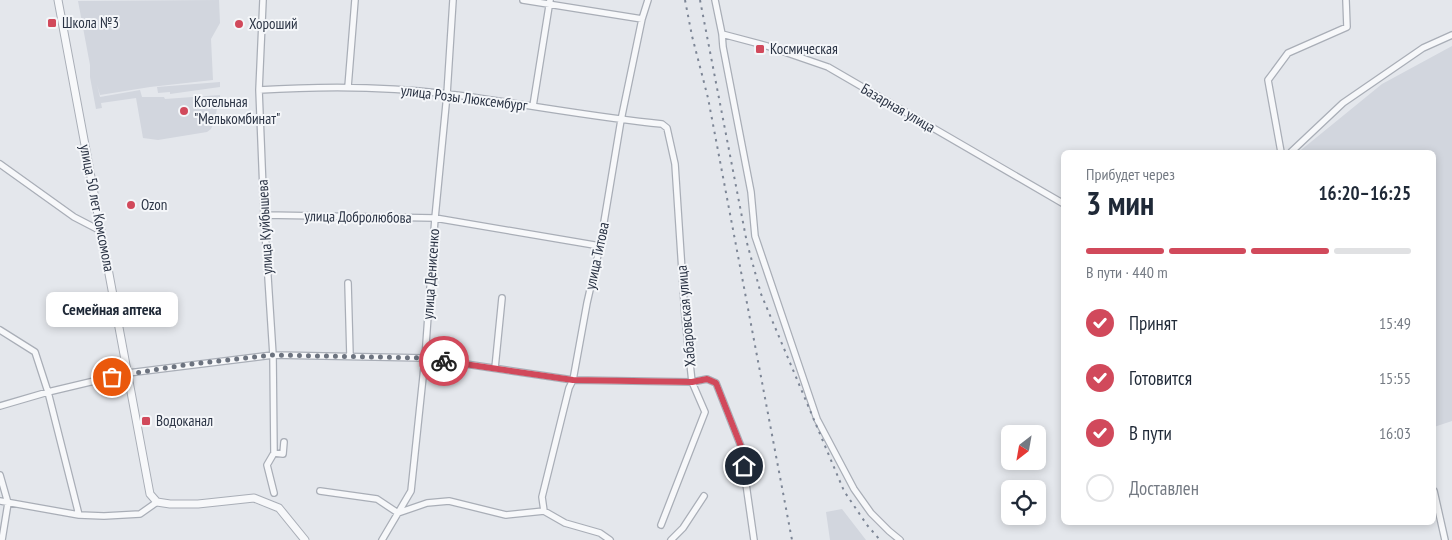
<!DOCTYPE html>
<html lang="ru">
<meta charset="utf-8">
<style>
:root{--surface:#fff;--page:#f6f6f7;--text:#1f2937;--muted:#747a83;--line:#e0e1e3;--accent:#d1495b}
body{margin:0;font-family:"PT Sans Narrow",sans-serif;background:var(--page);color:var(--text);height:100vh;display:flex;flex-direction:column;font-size:19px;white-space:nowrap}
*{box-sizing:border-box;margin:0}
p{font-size:16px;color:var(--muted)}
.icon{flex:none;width:28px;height:28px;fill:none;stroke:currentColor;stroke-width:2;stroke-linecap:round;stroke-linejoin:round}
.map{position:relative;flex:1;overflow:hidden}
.sheet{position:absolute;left:1061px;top:150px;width:375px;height:375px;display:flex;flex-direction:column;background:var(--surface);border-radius:8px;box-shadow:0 2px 8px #0003}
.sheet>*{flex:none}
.needle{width:32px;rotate:211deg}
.buttons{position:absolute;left:1001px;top:425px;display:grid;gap:10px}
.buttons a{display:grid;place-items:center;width:45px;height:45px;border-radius:8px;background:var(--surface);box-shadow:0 2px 8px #0003;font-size:25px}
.pin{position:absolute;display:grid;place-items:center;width:42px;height:42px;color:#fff;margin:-21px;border:2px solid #fff;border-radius:50%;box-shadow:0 1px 5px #0007}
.courier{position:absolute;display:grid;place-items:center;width:50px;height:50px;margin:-25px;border:4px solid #d1495b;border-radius:50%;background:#fff;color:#222;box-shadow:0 1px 6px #0007}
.bubble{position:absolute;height:35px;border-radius:8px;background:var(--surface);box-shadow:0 2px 8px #0003;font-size:16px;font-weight:700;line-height:35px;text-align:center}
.head em{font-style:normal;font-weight:700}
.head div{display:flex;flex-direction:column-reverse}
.head{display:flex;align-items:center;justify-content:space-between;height:85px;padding:0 25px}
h1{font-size:32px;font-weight:700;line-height:38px}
.bar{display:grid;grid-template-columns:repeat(4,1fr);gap:8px 5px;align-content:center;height:60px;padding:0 25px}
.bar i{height:6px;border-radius:4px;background:var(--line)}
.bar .active{background:var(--accent)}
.bar p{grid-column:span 4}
ol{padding:0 25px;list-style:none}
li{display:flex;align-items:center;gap:15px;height:55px}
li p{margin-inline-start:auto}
li .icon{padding:5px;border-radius:50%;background:var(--accent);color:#fff;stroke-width:4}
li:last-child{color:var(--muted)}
li i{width:28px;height:28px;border:2px solid var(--line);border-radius:50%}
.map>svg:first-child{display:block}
.built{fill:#d2d6de}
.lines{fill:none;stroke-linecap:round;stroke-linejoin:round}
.minor-casing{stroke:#a9aeb7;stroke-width:8}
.tertiary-casing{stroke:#a9aeb7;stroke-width:9}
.minor{stroke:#f7f8fa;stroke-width:5.5}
.tertiary{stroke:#f7f8fa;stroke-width:7}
.rail{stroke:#7d8696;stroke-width:2;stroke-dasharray:2.5 5;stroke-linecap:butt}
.done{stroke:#6c737f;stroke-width:5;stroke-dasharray:0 9}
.route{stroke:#d1495b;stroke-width:6}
.poi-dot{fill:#d1495b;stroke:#f4f6f9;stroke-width:2}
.labels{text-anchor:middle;stroke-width:4;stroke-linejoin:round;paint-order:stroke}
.poi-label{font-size:15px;fill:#2b3445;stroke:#f4f6f9;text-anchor:start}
.street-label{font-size:15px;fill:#2b3445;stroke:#f4f6f9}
</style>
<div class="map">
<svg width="1452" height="540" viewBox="0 0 1452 540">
<rect width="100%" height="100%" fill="#e4e7ec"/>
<path class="built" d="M219 0 220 23 211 39 213 80 150 87 100 95 97 85 100 97 140 90 142 97H164L165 99 220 95V101L218 102 215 120 211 129 207 132 158 140 143 138 136 98 101 103 102 108 96 109 90 77V65L78 1Z
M1452 46V421L1434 427V152H1301V150L1382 84Z
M220 82V87L170 94V92L158 93 157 87Z
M842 509 866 540H830L826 512Z"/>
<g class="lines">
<g class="minor-casing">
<path id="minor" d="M263 0 259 90 264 215 273 355 274 453
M523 0 642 19
M715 0 722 34 723 47 751 192 755 236 817 419 854 489 871 513 889 531 900 540
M722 34 767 46 828 67 1064 204
M348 87 355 0
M259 90C322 86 386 86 448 94 520 103 591 117 662 124L667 128 675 164 685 317 692 382 705 412 661 525
M533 106 550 0
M1281 152 1268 80 1288 53 1347 27 1346 0
M1291 152 1343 103 1423 48 1452 35
M0 164 74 217 101 231
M264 215 435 218 600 246
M348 283 350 356
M0 330 35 352 48 392 79 515
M495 368 502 298
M0 406 48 392 128 373 273 355 425 358 573 380 692 382 707 379 716 383 742 449 746 484 754 540
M0 475 8 503 2 540
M320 491 377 499 398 513 427 503 449 501 506 515 544 511 565 523 600 533 610 540
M1434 491 1445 540
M274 493 267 465 274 453 283 454 284 442
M0 501 79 515 104 516 140 514 157 502
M544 511 542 497 569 388 573 380 587 303 600 246 621 120 642 19 648 0
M382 540 411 491 425 358 435 218 447 94 453 0
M671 540 683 528 704 496"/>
</g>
<g class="tertiary-casing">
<path id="tertiary" d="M58 0 150 494 157 502 170 504H198L254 498 279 508 305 540"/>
</g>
<use href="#minor" class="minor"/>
<use href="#tertiary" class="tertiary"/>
<path class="rail" d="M685 0 692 36 708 98 792 540
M700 0 747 243 761 294 844 491 867 525 880 540"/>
</g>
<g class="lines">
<path class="done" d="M112 377 184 365 273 355 425 358 444 361"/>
<path class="route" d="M444 361 573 380 692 382 707 379 716 383 742 449 744 466"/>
</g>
<g class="poi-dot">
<rect x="47" y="18" width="10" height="10" rx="2.5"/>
<circle cx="239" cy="24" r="5"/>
<rect x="755" y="44" width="10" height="10" rx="2.5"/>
<circle cx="184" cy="111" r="5"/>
<circle cx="131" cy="205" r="5"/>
<rect x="141" y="416" width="10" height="10" rx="2.5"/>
</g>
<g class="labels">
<g class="poi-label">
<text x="62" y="28">Школа №3</text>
<text x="249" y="29">Хороший</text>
<text x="770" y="54">Космическая</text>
<text x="194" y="107">Котельная<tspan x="194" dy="17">"Мелькомбинат"</tspan></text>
<text x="141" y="210">Ozon</text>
<text x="156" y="426">Водоканал</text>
</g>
<g class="street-label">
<text transform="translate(464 98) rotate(7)" y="5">улица Розы Люксембург</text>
<text transform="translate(898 108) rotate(30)" y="5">Базарная улица</text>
<text transform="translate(97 208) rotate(79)" y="5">улица 50 лет Комсомола</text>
<text transform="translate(358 217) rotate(1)" y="5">улица Добролюбова</text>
<text transform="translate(265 227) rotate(-93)" y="5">улица Куйбышева</text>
<text transform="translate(597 256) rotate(-78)" y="5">улица Титова</text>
<text transform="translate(431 274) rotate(-86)" y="5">улица Денисенко</text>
<text transform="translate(686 316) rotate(-95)" y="5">Хабаровская улица</text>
</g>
</g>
</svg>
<div class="buttons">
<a><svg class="needle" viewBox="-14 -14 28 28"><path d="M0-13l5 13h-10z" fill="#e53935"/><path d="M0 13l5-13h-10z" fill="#747a83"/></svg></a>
<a><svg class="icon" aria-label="locate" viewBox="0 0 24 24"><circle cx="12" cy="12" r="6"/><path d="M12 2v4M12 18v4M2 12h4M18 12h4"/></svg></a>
</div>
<div class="pin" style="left:112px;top:377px;background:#ea580c"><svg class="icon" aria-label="bag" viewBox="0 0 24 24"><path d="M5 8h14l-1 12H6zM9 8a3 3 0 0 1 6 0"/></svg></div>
<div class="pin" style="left:744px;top:466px;background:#1f2937"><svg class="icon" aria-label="home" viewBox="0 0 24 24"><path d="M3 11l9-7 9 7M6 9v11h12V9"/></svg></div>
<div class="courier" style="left:444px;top:361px"><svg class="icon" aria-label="bike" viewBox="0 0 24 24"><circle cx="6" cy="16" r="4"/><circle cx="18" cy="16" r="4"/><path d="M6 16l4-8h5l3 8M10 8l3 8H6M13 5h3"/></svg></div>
<div class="bubble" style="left:46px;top:292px;width:132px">Семейная аптека</div>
<section class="sheet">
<div class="head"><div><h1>3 мин</h1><p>Прибудет через</p></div><em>16:20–16:25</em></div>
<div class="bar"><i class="active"></i><i class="active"></i><i class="active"></i><i></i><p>В пути · 440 m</p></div>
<ol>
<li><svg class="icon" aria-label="check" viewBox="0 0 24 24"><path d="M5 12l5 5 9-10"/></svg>Принят<p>15:49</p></li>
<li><svg class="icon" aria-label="check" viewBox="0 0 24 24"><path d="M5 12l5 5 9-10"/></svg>Готовится<p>15:55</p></li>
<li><svg class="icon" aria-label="check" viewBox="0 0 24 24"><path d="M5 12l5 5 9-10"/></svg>В пути<p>16:03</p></li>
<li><i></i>Доставлен</li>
</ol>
</section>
</div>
